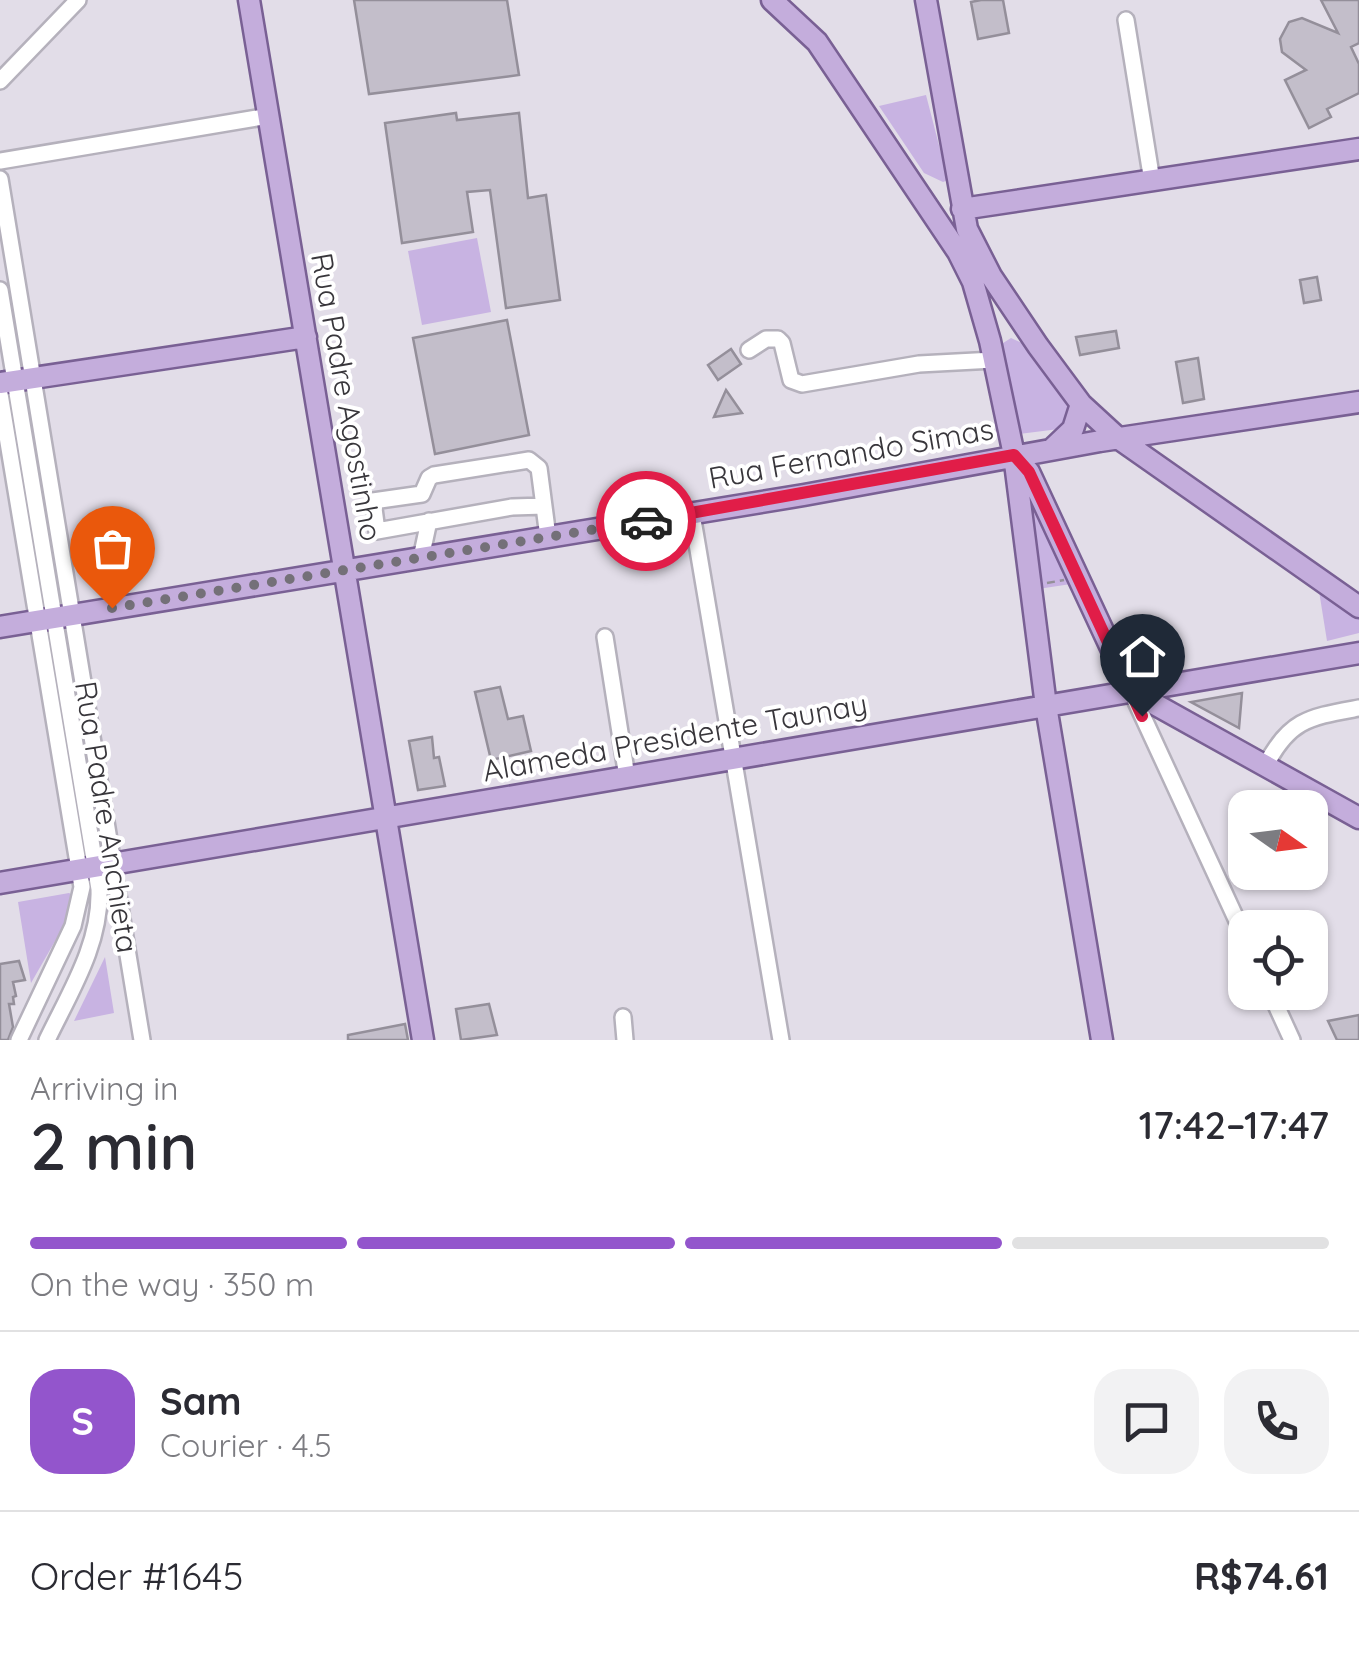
<!DOCTYPE html>
<meta charset="utf-8">
<style>
:root{--surface:#fff;--page:#f2f2f3;--text:#2b2b33;--muted:#7c7c81;--line:#e1e1e2;--accent:#9355cc}
body{margin:0;font-family:Quicksand,sans-serif;background:var(--page);color:var(--text);height:100vh;display:flex;flex-direction:column;font-size:38px;white-space:nowrap}
*{box-sizing:border-box;margin:0}
p{font-size:32px;color:var(--muted)}
.icon{flex:none;width:55px;height:55px;fill:none;stroke:currentColor;stroke-width:2;stroke-linecap:round;stroke-linejoin:round}
.map{position:relative;height:1040px;overflow:hidden}
.side{display:flex;flex-direction:column;background:var(--surface);flex:1}
.side>*{flex:none}
.needle{width:65px;rotate:104deg}
.tools{position:absolute;left:1228px;top:790px;display:grid;gap:20px}
.tools a{display:grid;place-items:center;width:100px;height:100px;border-radius:20px;background:var(--surface);box-shadow:0 2px 8px #0004;font-size:50px}
.pin{position:absolute;display:grid;place-items:center;width:85px;height:85px;color:#fff;margin:-102px -42px;border-radius:50% 50% 50% 0;rotate:-45deg;box-shadow:0 0 10px #0007}
.pin .icon{rotate:45deg}
.courier{position:absolute;display:grid;place-items:center;width:100px;height:100px;margin:-50px;border:8px solid #e11d48;border-radius:50%;background:#fff;color:#222;box-shadow:0 2px 12px #0007}
.overview em{font-style:normal;font-weight:600}
.overview div{display:flex;flex-direction:column-reverse}
.overview{display:flex;align-items:center;justify-content:space-between;height:170px;padding:0 30px}
h1{font-size:65px;font-weight:600;line-height:75px}
.bar{display:grid;grid-template-columns:repeat(4,1fr);gap:15px 10px;align-content:center;height:120px;padding:0 30px}
.bar i{height:12px;border-radius:8px;background:var(--line)}
.bar .selected{background:var(--accent)}
.bar p{grid-column:span 4}
.line{display:flex;align-items:center;gap:25px;padding:0 30px;border-top:2px solid var(--line)}
.line div{flex:1}
.round{display:grid;place-items:center;flex:none;width:105px;height:105px;border-radius:30px;background:var(--page)}
.map>svg:first-child{display:block}
.green{fill:#c8b3e2}
.building{fill:#c3beca;stroke:#948f9a;stroke-width:2.5}
.lines{fill:none;stroke-linecap:round;stroke-linejoin:round}
.minor-casing{stroke:#b5b1bc;stroke-width:20}
.major-casing{stroke:#796094;stroke-width:25}
.path{stroke:#949099;stroke-width:2.5;stroke-dasharray:8 5;stroke-linecap:butt}
.minor{stroke:#fff;stroke-width:15}
.major{stroke:#c4addc;stroke-width:20}
.done{stroke:#747078;stroke-width:10;stroke-dasharray:0 18}
.route{stroke:#e11d48;stroke-width:12}
.labels{text-anchor:middle;stroke-width:8;stroke-linejoin:round;paint-order:stroke}
.street-label{font-size:30px;fill:#38363b;stroke:#fff}
</style>
<div class="map">
<svg width="1359" height="1040" viewBox="0 0 1359 1040">
<rect width="100%" height="100%" fill="#e2dde8"/>
<path class="green" d="M926 95 948 180 943 182 924 173 879 106Z
M477 238 491 312 422 325 408 251Z
M1011 338 1022 343 1057 391 1091 425 1019 434 1000 345Z
M1018 473 1071 584 1038 589Z
M1319 591 1359 616V633L1327 641Z
M69 893 74 896V908L31 983 18 902Z
M105 957 114 1013 74 1021Z"/>
<path class="building" d="M354 0H507L519 75 369 94Z
M981 0H1003L1009 33 978 39 971 2Z
M1321 0H1359V43L1351 47 1359 64V93L1327 109 1331 117 1309 128 1285 80 1306 70 1282 52 1280 39 1289 22 1302 18 1338 33Z
M456 113 457 120 519 113 528 198 546 195 560 300 506 308 490 190 467 192 473 232 402 243 385 123Z
M1317 277 1321 300 1304 303 1300 280Z
M507 320 529 435 435 454 413 338Z
M1116 331 1119 348 1080 355 1076 337Z
M731 349 741 364 718 380 708 365Z
M1198 358 1204 399 1183 403 1176 362Z
M726 390 742 413 714 417Z
M500 687 508 719 523 716 531 751 491 760 475 692Z
M1242 693 1239 728 1191 702Z
M432 737 434 758 439 757 445 786 418 790 409 741Z
M19 961 25 980 13 982 16 996 13 997 14 1004H9L13 1027 8 1040H0V964Z
M489 1004 497 1035 461 1040 456 1009Z
M1359 1015V1040H1337L1328 1021Z
M405 1024 408 1040H348V1035Z"/>
<g class="lines">
<g class="minor-casing">
<path id="minor" d="M1126 20 1152 181
M0 81 78 0
M0 161 269 116
M0 179 142 1040
M0 290 99 889C101 944 70 992 47 1040
M749 350 766 339H778L782 343 791 380 802 384 919 364 994 360
M0 394 82 887 73 926 19 1040
M544 506 512 507 377 531 373 501 422 494 429 478 434 475 529 460 539 468 548 537
M692 514 781 1040
M421 558 429 521
M605 637 627 777
M1131 691 1245 938
M1265 767C1289 719 1310 717 1359 708
M1270 992 1292 1040
M623 1017 625 1040"/>
</g>
<g class="major-casing">
<path id="major" d="M249 0 423 1040
M772 0 817 42 958 252 973 282 990 341 1014 455 1046 706 1102 1040
M926 0 967 229 991 276 1038 346 1081 404 1118 438 1359 607
M962 209 1359 149
M0 383 306 337
M1053 448 1073 429 1081 404
M1016 456 1029 472 1131 691
M0 627 804 495 1100 441 1359 402
M1131 691 1359 818
M0 883 1359 653"/>
</g>
<path class="path" d="M1047 583 1064 580"/>
<use href="#minor" class="minor"/>
<use href="#major" class="major"/>
</g>
<g class="lines">
<path class="done" d="M112 608 646 521"/>
<path class="route" d="M646 521 1014 455 1029 472 1142 716"/>
</g>
<g class="labels">
<g class="street-label">
<text transform="translate(346 397) rotate(80)" y="10">Rua Padre Agostinho</text>
<text transform="translate(851 454) rotate(-10)" y="10">Rua Fernando Simas</text>
<text transform="translate(675 738) rotate(-10)" y="10">Alameda Presidente Taunay</text>
<text transform="translate(106 817) rotate(81)" y="10">Rua Padre Anchieta</text>
</g>
</g>
</svg>
<div class="tools">
<a><svg class="needle" viewBox="-14 -14 28 28"><path d="M0-13l5 13h-10z" fill="#e53935"/><path d="M0 13l5-13h-10z" fill="#7c7c81"/></svg></a>
<a><svg class="icon" aria-label="locate" viewBox="0 0 24 24"><circle cx="12" cy="12" r="6"/><path d="M12 2v4M12 18v4M2 12h4M18 12h4"/></svg></a>
</div>
<div class="pin" style="left:112px;top:608px;background:#ea580c"><svg class="icon" aria-label="bag" viewBox="0 0 24 24"><path d="M5 8h14l-1 12H6zM9 8a3 3 0 0 1 6 0"/></svg></div>
<div class="pin" style="left:1142px;top:716px;background:#1f2937"><svg class="icon" aria-label="home" viewBox="0 0 24 24"><path d="M3 11l9-7 9 7M6 9v11h12V9"/></svg></div>
<div class="courier" style="left:646px;top:521px"><svg class="icon" aria-label="car" viewBox="0 0 24 24"><path d="M5 17H2v-5l4-1 3-4h7l3 4 3 1v5h-3M9 17h6M6 11h13"/><circle cx="7" cy="17" r="2"/><circle cx="17" cy="17" r="2"/></svg></div>
</div>
<section class="side">
<div class="overview"><div><h1>2 min</h1><p>Arriving in</p></div><em>17:42–17:47</em></div>
<div class="bar"><i class="selected"></i><i class="selected"></i><i class="selected"></i><i></i><p>On the way · 350 m</p></div>
<div class="line" style="height:180px"><b class="round" style="background:var(--accent);color:#fff">S</b><div><b>Sam</b><p>Courier · 4.5</p></div><a class="round"><svg class="icon" aria-label="chat" viewBox="0 0 24 24"><path d="M4 5h16v11H9l-5 4z"/></svg></a><a class="round"><svg class="icon" aria-label="phone" viewBox="0 0 24 24"><path d="M5 4h4l2 5-3 2q2 4 5 5l2-3 5 2v4C11 20 4 13 5 4z"/></svg></a></div>
<div class="line" style="height:130px"><div>Order #1645</div><b>R$74.61</b></div>
</section>
